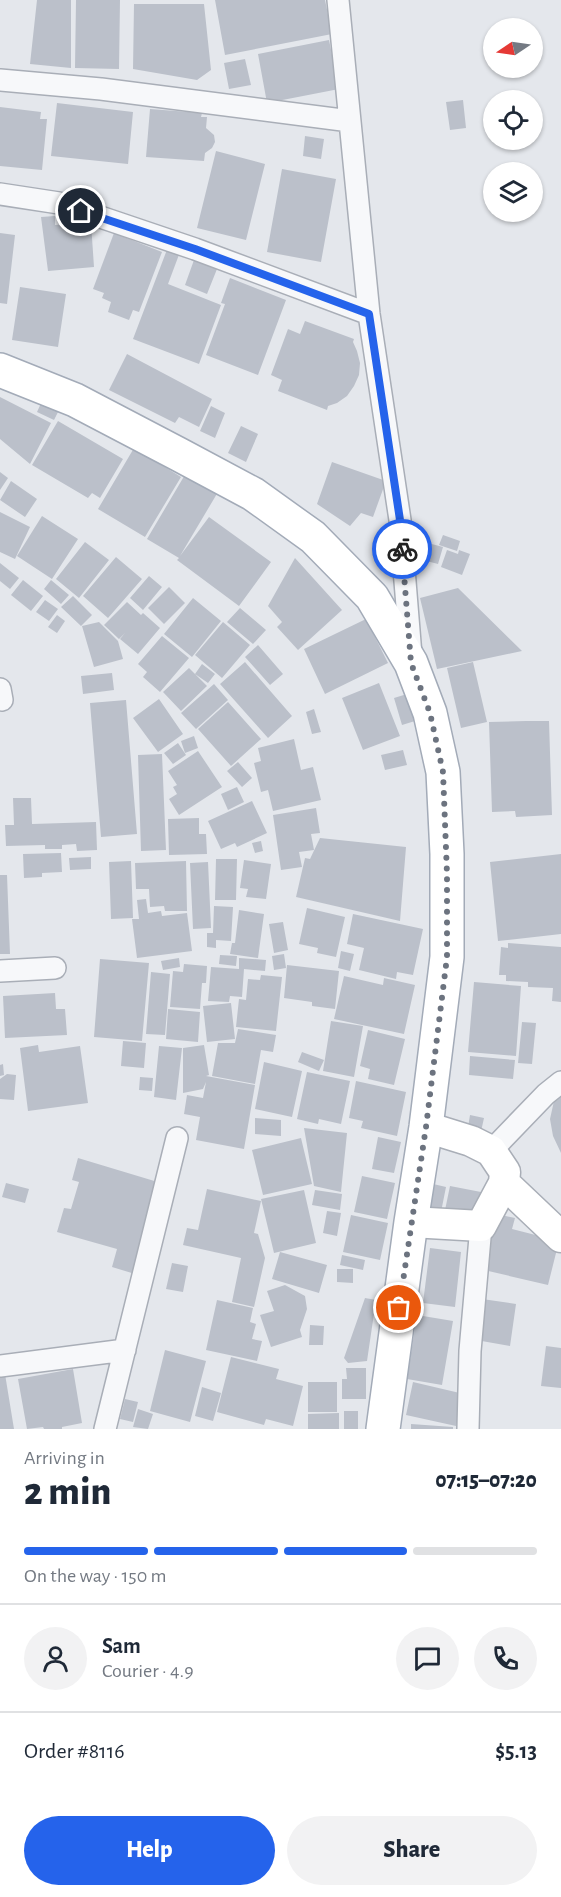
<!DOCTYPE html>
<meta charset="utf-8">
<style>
:root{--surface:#fff;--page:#f2f2f3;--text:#1f2937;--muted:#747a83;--line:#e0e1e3;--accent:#2563eb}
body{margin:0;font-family:"Alegreya Sans",sans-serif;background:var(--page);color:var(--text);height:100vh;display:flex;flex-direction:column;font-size:22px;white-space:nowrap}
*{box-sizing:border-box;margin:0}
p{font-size:20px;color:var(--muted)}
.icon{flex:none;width:33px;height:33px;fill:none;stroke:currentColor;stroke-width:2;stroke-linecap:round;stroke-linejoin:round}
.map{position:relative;height:1429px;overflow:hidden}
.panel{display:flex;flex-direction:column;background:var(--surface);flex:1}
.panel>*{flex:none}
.needle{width:39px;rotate:257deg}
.fabs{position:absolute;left:483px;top:18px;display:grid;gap:12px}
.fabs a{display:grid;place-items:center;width:60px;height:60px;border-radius:50%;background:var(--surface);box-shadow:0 2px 4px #0004;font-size:30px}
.pin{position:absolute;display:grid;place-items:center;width:51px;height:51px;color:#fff;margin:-26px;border:3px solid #fff;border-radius:50%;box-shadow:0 2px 6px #0007}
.courier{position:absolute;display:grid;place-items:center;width:60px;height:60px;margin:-30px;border:4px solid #2563eb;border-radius:50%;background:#fff;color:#222;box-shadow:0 2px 8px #0007}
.head em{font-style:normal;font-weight:800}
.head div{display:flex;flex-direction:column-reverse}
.head{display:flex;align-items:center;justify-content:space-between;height:102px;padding:0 24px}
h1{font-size:39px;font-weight:800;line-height:45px}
.bar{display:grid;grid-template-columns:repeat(4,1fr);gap:9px 6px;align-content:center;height:72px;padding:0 24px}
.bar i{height:8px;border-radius:4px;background:var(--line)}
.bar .on{background:var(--accent)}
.bar p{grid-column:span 4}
.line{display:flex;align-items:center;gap:15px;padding:0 24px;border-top:2px solid var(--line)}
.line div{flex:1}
.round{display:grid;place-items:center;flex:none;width:63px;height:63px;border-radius:32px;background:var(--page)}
.button{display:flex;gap:12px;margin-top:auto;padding:12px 24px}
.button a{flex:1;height:69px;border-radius:36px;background:var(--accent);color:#fff;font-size:24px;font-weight:800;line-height:69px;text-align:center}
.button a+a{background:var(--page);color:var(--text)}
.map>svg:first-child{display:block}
.building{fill:#bbc0ca}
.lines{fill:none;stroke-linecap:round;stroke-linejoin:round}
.street-casing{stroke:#a9aeb7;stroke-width:24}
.secondary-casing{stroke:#a9aeb7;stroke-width:33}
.primary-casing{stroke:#a3abb8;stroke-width:36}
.street{stroke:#f7f8fa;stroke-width:21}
.secondary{stroke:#fff;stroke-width:30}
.primary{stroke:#fff;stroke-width:33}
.done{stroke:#6c737f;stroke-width:6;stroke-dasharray:0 10.8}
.route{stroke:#2563eb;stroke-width:8}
</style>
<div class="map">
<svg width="561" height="1429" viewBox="0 0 561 1429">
<rect width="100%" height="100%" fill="#e4e7ec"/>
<path class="building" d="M37 0H71V68L30 64Z
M76 0H120L119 69 75 68Z
M215 0H325L332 34 225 55Z
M134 4H204L211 70 197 80 133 69Z
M329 40 339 89 267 103 258 54Z
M245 59 251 85 229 89 224 63Z
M463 100 466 128 450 130 446 102Z
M57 103 133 112 128 164 51 156Z
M0 107 41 112 40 119H47L42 170 0 166Z
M150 109 202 113 201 117H207L206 128 214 135 215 142 212 148 205 153 204 161 146 157Z
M305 136 324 139 321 159 303 156Z
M216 151 265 164 246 240 197 228Z
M282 169 336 179 321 262 267 252Z
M55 216V225L91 223 94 267 48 271 41 217Z
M0 233 15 235 7 304 0 303Z
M114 233 162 252 139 312 133 310 129 320 108 312 111 302 102 298 104 293 93 289Z
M168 247 180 252 168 284 221 305 199 364 133 339Z
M194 260 217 269 207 294 185 285Z
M230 278 286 300 258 375 206 355 225 304 221 303Z
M20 287 66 294 58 347 12 340Z
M305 321 354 339 353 342 357 351 360 363 359 375 354 386 347 396 337 403 328 406 327 410 278 391 282 380 271 375 288 329 300 334Z
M127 354 212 399 199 427 179 417 175 423 109 390Z
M0 397 51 423 30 464 0 439Z
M43 399 60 408 54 420 37 412Z
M211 406 225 413 215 438 200 431Z
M58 421 123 459 100 498 92 493 88 498 32 465Z
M241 426 258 434 246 462 228 453Z
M134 448 181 477 145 537 98 509Z
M332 462 386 481 373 517 361 513 350 526 317 504Z
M0 472 8 478 0 490Z
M186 473 218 492 180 556 209 517 271 562 239 606 177 560 179 558 147 539Z
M11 481 37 499 25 517 0 500Z
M0 512 30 527 15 559 0 552Z
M42 516 78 539 52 579 17 556Z
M443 535 460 541 457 551 439 545Z
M85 542 109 560 79 598 56 579Z
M424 542 443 547 438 564 419 559Z
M447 550 458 554 459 550 470 554 462 575 441 567Z
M116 557 142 579 108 618 83 596Z
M295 558 342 610 298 650 277 627 282 622 268 606Z
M0 563 19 578 10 589 0 581Z
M149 576 162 587 143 610 130 598Z
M23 580 43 596 31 611 11 595Z
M51 580 69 595 61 604 44 589Z
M169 587 185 603 164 624 148 608Z
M458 588 522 651 437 669 420 598Z
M73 596 92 615 81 626 61 607Z
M193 598 221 621 192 657 164 634Z
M45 600 58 609 49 621 36 612Z
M127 602 141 615 143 613 160 628 138 654 120 639 125 633 119 639 104 625Z
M240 608 266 630 253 644 227 622Z
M57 615 65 621 57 633 48 627Z
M366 619 388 663 325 694 304 649Z
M99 622 118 641 123 659 94 667 82 626Z
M223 622 250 645 222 678 195 655Z
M162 636 189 658 160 692 143 677 147 672 138 664Z
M258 645 283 674 270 685 245 657Z
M245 662 292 716 268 738 220 684Z
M473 662 487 722 461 728 447 668Z
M202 664 215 674 208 683 195 674Z
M189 668 207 686 181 711 163 692Z
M112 673 114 690 83 694 81 676Z
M379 683 400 736 363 750 342 698Z
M214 684 228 700 196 729 181 713Z
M407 694 415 721 402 725 394 698Z
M159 699 183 734 158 752 133 718Z
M126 700 137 834 101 837 90 703Z
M228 702 261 739 231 766 198 729Z
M314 709 321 732 312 734 306 712Z
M526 721H549L552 815 516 817 515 811 492 812 489 722Z
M194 736 198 748 185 753 181 741Z
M294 739 301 770 313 767 321 800 273 811 268 790 261 792 254 763 261 761 258 748Z
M178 743 186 755 173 764 164 753Z
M403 750 407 765 385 770 381 755Z
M198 751 222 787 179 815 169 799 177 794 173 787 177 785 168 771Z
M162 754 166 850 141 851 138 755Z
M238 762 252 778 242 787 227 771Z
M237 787 244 802 228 810 221 794Z
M13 798H31L32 824 96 822 97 850 77 851 76 844 62 845V849H45V845L6 846 5 825H14Z
M252 801 267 833 237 847 235 843 221 849 208 821Z
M316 808 320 833 311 834 314 850 299 852 302 867 281 870 273 815Z
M199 818V834H206L207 854 169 855 168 819Z
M320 838 406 847 400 921 296 897 305 858 310 859Z
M261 841 263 851 255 853 252 843Z
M61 853 62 872 42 873V877L24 878 23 854Z
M561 854V934L498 941 490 862Z
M91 857V869L70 870 69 858Z
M216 859H237L236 900H215Z
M244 860 271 864 266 899 246 897 248 889 240 888Z
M131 861 133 918 111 919 109 862Z
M186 861 187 911H165L164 906 150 907 149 889H136L135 863Z
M208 862 211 928 193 929 190 863Z
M0 875H7L10 954H0Z
M146 899 148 913 161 911 162 916 187 913 192 951 137 958 132 919H139L137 900Z
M214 906 233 907 231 941 216 940V948L207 947V933H213Z
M307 908 345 917 336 957 317 953 318 948 299 944Z
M239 910 264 914 258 958 230 954 232 943H235Z
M353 914 423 929 413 975 397 972 396 979 359 970 364 948 347 944Z
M283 922 288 950 274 953 269 924Z
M508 943 561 947V1002L552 1001 553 988 528 987V982L506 981V975H499L501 947 508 948Z
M341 951 354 954 350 971 338 968Z
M284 954 286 968 274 970 272 956Z
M220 955 237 956 236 966 219 964Z
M179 958 180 967 163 970 161 961Z
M239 958 266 960 265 971 244 969 242 997 230 996 229 1002 208 1001 211 967 239 969Z
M100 959 149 963 142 1041 94 1037Z
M184 964 207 966 206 983H202L200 1009 170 1007 173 971 183 972Z
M287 965 339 971 335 1009 312 1006V1002L284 998Z
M151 972 170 974 165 1035 146 1034Z
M261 975 282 977 276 1031 236 1027 239 999 246 1000 248 979 260 980Z
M344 976 383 985 384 978 415 985 404 1034 334 1019Z
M474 982 521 986 516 1056 468 1052Z
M55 993 56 1009H65L67 1035 5 1038 3 996Z
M231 1003 235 1039 207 1042 203 1006Z
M168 1009 200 1012 198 1042 166 1039Z
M331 1021 363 1026 354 1077 323 1071Z
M522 1022 536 1023 532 1064 518 1063Z
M238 1029 276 1035 273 1052 261 1050 255 1084 212 1076 218 1043H235Z
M368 1030 405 1039 394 1085 368 1079 370 1069 360 1066Z
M123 1041 146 1043 144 1068 121 1066Z
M38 1045 39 1052 80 1046 88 1103 28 1111 20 1048Z
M204 1045 209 1075 206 1076 255 1085 244 1149 196 1140 200 1117 184 1114 187 1095 203 1098 206 1082 203 1089 183 1093V1048Z
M159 1046 182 1048 176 1100 154 1097Z
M302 1052 324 1060 319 1071 298 1062Z
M470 1056 515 1060 513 1079 469 1075Z
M264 1062 302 1071 292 1117 255 1109Z
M3 1064 4 1075 0 1076V1065Z
M307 1072 350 1081 341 1124 319 1119 318 1124 297 1119Z
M7 1074 16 1075 14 1100 0 1099V1079Z
M140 1077 153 1078 152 1091 139 1090Z
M356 1081 406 1092 397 1136 361 1128 363 1121 349 1118Z
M561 1091V1153L553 1136 550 1119 554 1101Z
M470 1115 484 1118 480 1136 467 1133Z
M255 1118 281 1120V1136L255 1134Z
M304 1128 347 1133 341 1192 314 1186Z
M378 1137 401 1142 394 1173 372 1169Z
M301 1138 312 1184 263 1195 252 1150Z
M78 1158 161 1183 135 1274 112 1267 117 1249 57 1232 64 1208 71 1209 79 1182 72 1180Z
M362 1176 395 1183 387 1219 354 1212Z
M6 1183 29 1189 25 1203 2 1197Z
M429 1183 446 1187 440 1217 423 1214Z
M450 1186 481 1192 475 1222 444 1215Z
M207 1189 261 1201 254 1233 258 1234 265 1258 254 1307 232 1302 241 1258 183 1245 187 1228 198 1230Z
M304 1190 316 1243 274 1253 261 1199Z
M315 1190 342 1194 340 1210 312 1205Z
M327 1211 341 1213 337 1236 323 1233Z
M497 1214 515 1218 512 1229 559 1241 548 1285 484 1270Z
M351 1215 388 1223 380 1260 343 1252Z
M430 1248 461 1252 455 1307 423 1303Z
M280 1252 327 1265 319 1293 272 1279Z
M342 1255 365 1260 363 1270 340 1265Z
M172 1263 188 1266 183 1292 166 1289Z
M337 1269H353V1283L337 1282Z
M285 1285 305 1296 307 1309 300 1330 302 1337 271 1347 260 1315 274 1311 267 1291Z
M365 1298 376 1300 367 1361 348 1363 344 1358Z
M482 1299 516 1304 510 1346 476 1340Z
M217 1300 253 1308 250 1322 256 1324 252 1339 262 1341 257 1361 206 1350Z
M417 1315 453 1321 442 1385 407 1379Z
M310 1325 324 1326 323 1345H309Z
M546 1346 561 1348V1388L541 1386Z
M165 1350 206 1361 190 1422 150 1411Z
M231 1357 279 1369 276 1379 303 1386 293 1426 266 1419 264 1425 217 1412Z
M346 1368H366V1399H342V1379H347Z
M73 1369 82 1423 62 1427V1429H44L43 1427 27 1429 18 1379Z
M5 1374 14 1429H0V1375Z
M308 1382H337V1412H308Z
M413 1382 464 1394 456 1426 406 1415Z
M202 1387 221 1393 213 1421 195 1416Z
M125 1399 138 1402 133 1422 120 1419Z
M138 1409 153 1414 148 1429 133 1427Z
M344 1411H358V1429H344Z
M339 1413V1429H308V1414Z
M411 1424 453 1427V1429H411Z"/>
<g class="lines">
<g class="street-casing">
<path id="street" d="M338 0 369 314 400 520 411 655
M0 80 101 89 350 121
M0 194 59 203 195 249 369 314
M0 689 2 700
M0 971 55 968
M491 1151 546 1094 561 1082
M0 1366 125 1350
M105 1429 177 1138
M468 1429 470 1351 481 1226"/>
</g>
<g class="secondary-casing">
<path id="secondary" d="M504 1183 561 1237
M411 1222 481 1226 504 1183 505 1172 491 1151 471 1141 426 1127"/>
</g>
<g class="primary-casing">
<path id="primary" d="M0 370 75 400 180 455 253 494 313 537 372 597 411 663 430 713 443 772 447 854V957L426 1127 411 1222 383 1429"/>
</g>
<use href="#street" class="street"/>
<use href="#secondary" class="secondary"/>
<use href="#primary" class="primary"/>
</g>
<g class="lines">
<path class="done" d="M399 1308 426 1127 447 957V874L443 772 430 713 411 663 402 549"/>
<path class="route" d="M81 211 195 249 369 314 400 520 402 549"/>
</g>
</svg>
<div class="fabs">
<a><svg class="needle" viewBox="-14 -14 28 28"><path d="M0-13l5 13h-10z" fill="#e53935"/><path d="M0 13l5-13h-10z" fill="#747a83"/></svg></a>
<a><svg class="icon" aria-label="locate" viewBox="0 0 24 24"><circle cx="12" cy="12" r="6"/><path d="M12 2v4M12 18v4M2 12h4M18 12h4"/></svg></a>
<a><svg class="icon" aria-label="layers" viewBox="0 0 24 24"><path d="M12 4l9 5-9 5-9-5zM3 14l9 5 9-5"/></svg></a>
</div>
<div class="pin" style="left:399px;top:1308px;background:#ea580c"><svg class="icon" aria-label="bag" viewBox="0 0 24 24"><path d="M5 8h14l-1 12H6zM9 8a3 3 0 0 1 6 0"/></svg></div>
<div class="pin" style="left:81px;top:211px;background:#1f2937"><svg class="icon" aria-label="home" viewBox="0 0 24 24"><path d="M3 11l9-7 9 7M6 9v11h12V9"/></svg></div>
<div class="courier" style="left:402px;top:549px"><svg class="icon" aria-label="bike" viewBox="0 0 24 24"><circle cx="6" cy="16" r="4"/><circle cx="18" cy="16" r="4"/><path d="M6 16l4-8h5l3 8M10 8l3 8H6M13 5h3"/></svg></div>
</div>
<section class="panel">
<div class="head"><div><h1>2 min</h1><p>Arriving in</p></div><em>07:15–07:20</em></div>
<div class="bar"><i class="on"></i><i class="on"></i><i class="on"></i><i></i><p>On the way · 150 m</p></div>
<div class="line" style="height:108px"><a class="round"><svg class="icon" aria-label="person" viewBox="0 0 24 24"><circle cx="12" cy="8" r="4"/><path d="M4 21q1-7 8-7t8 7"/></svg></a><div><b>Sam</b><p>Courier · 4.9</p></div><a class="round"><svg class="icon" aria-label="chat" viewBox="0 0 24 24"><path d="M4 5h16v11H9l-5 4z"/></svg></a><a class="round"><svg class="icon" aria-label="phone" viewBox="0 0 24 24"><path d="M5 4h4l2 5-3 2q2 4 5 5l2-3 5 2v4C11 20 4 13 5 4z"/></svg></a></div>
<div class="line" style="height:78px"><div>Order #8116</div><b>$5.13</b></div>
<div class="button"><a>Help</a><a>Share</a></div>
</section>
